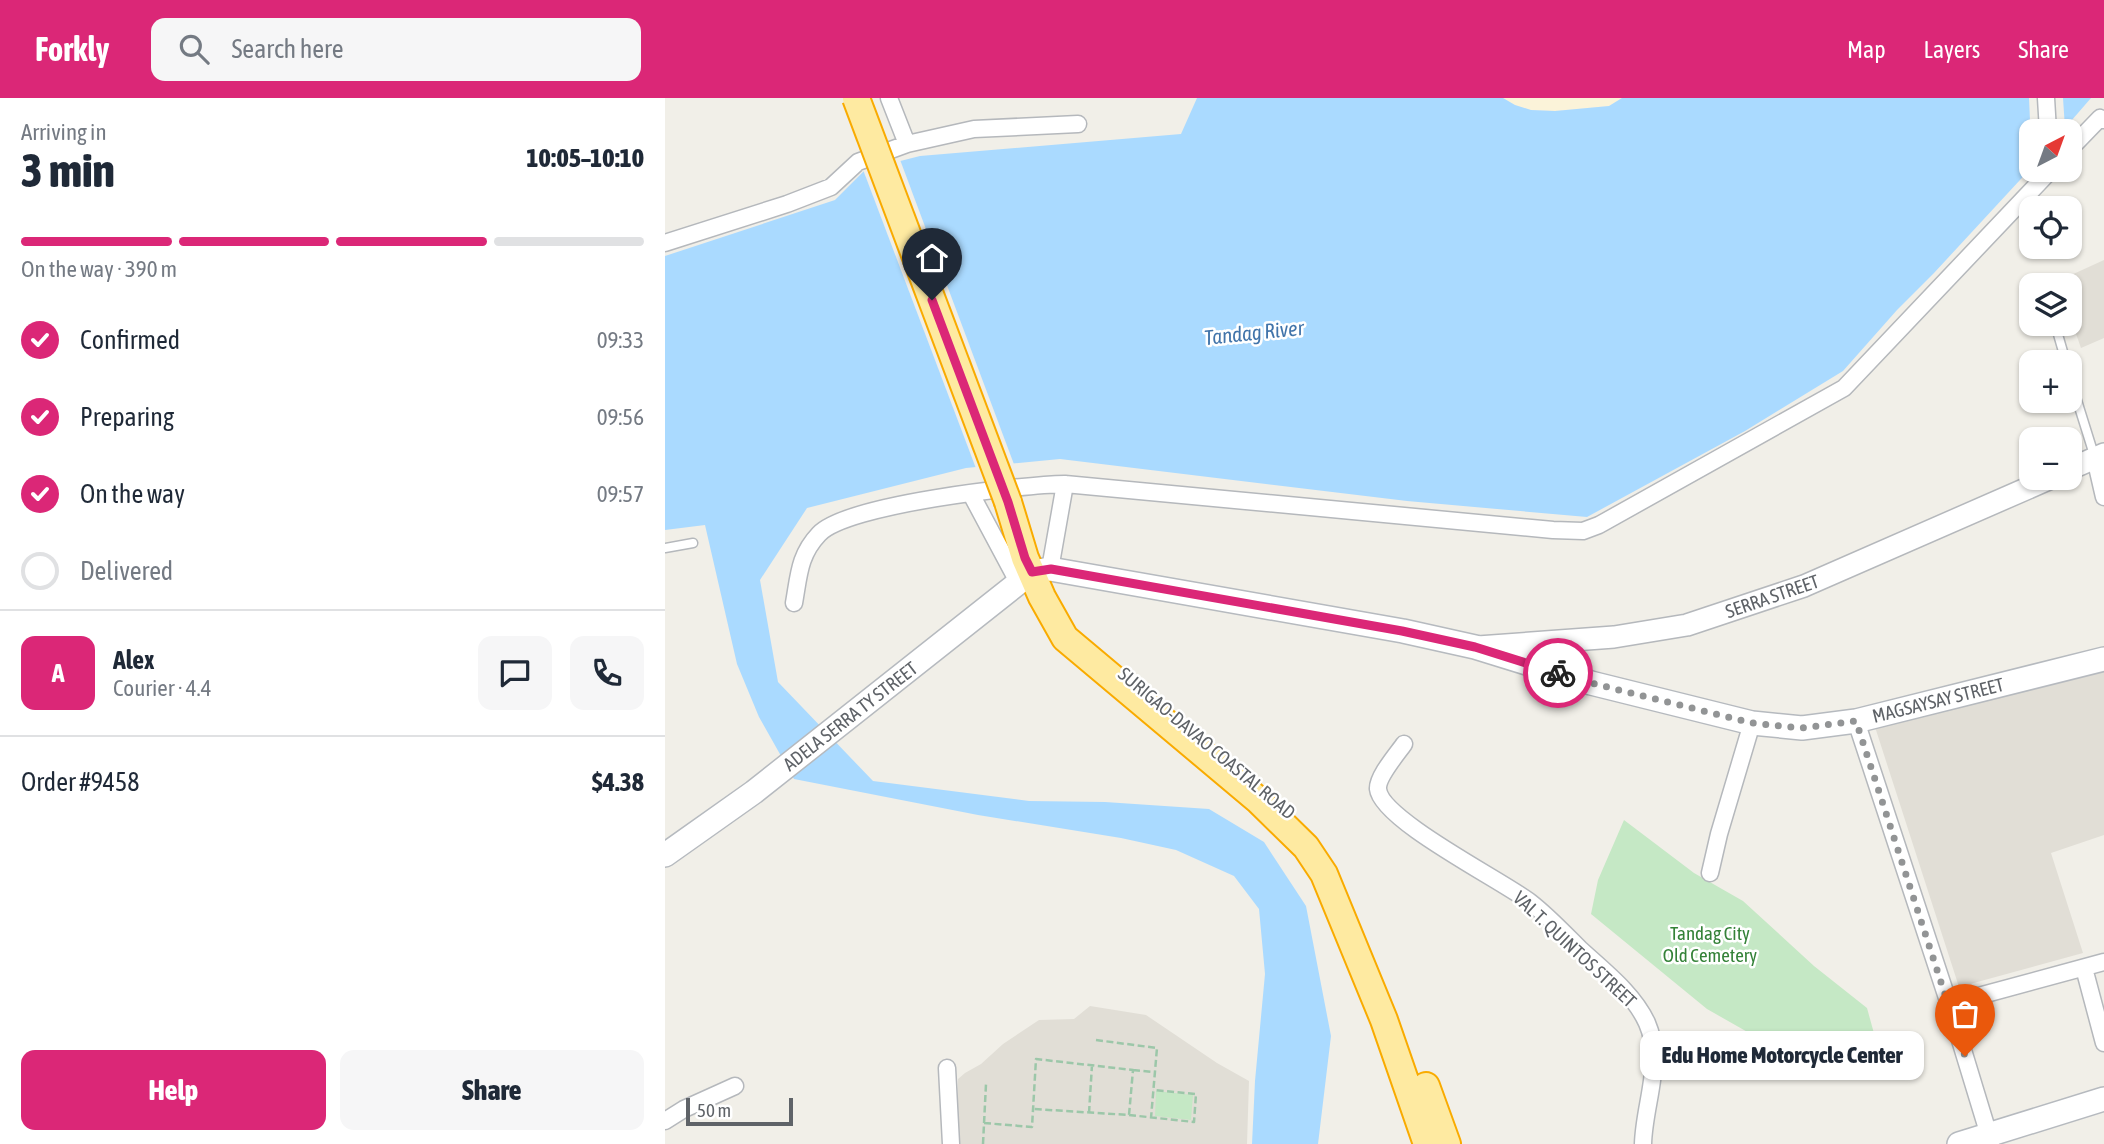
<!DOCTYPE html>
<meta charset="utf-8">
<style>
:root{--surface:#fff;--page:#f6f6f7;--text:#1f2937;--muted:#747a83;--line:#e0e1e3;--accent:#db2777}
body{margin:0;font-family:"Asap Condensed",sans-serif;background:var(--page);color:var(--text);height:100vh;display:flex;flex-direction:column;font-size:26px;white-space:nowrap}
*{box-sizing:border-box;margin:0}
p{font-size:23px;color:var(--muted)}
.icon{flex:none;width:38px;height:38px;fill:none;stroke:currentColor;stroke-width:2;stroke-linecap:round;stroke-linejoin:round}
.map{position:relative;flex:1;overflow:hidden}
.details{display:flex;flex-direction:column;background:var(--surface);width:665px}
.details>*{flex:none}
.needle{width:46px;rotate:41deg}
.controls{position:absolute;left:1354px;top:21px;display:grid;gap:14px}
.controls a{display:grid;place-items:center;width:63px;height:63px;border-radius:14px;background:var(--surface);box-shadow:0 2px 5px #0004;font-size:35px}
.scale{position:absolute;left:21px;bottom:18px;width:107px;box-sizing:border-box;padding-left:7px;border:4px solid #5f6368;border-top:0;font-size:19px;line-height:24px;white-space:nowrap;color:#5f6368;-webkit-text-stroke:5px #fff;paint-order:stroke}
.pin{position:absolute;display:grid;place-items:center;width:60px;height:60px;color:#fff;margin:-72px -30px;border-radius:50% 50% 50% 0;rotate:-45deg;box-shadow:0 0 7px #0007}
.pin .icon{rotate:45deg}
.courier{position:absolute;display:grid;place-items:center;width:70px;height:70px;margin:-35px;border:5px solid #db2777;border-radius:50%;background:#fff;color:#222;box-shadow:0 2px 9px #0007}
.bubble{position:absolute;height:49px;border-radius:14px;background:var(--surface);box-shadow:0 2px 5px #0004;font-size:23px;font-weight:800;line-height:49px;text-align:center}
.summary em{font-style:normal;font-weight:800}
.summary div{display:flex;flex-direction:column-reverse}
.summary{display:flex;align-items:center;justify-content:space-between;height:119px;padding:0 21px}
h1{font-size:46px;font-weight:800;line-height:52px}
.bar{display:grid;grid-template-columns:repeat(4,1fr);gap:10px 7px;align-content:center;height:84px;padding:0 21px}
.bar i{height:9px;border-radius:5px;background:var(--line)}
.bar .selected{background:var(--accent)}
.bar p{grid-column:span 4}
.line{display:flex;align-items:center;gap:18px;padding:0 21px;border-top:2px solid var(--line)}
.line div{flex:1}
.round{display:grid;place-items:center;flex:none;width:74px;height:74px;border-radius:14px;background:var(--page)}
ol{padding:0 21px;list-style:none}
li{display:flex;align-items:center;gap:21px;height:77px}
li p{margin-inline-start:auto}
li .icon{padding:7px;border-radius:50%;background:var(--accent);color:#fff;stroke-width:4}
li:last-child{color:var(--muted)}
li i{width:38px;height:38px;border:4px solid var(--line);border-radius:50%}
.action{display:flex;gap:14px;margin-top:auto;padding:14px 21px}
.action a{flex:1;height:80px;border-radius:14px;background:var(--accent);color:#fff;font-size:28px;font-weight:800;line-height:80px;text-align:center}
.action a+a{background:var(--page);color:var(--text)}
header{display:flex;align-items:center;gap:42px;box-sizing:border-box;height:98px;padding:0 35px;background:var(--accent);color:#fff}
header strong{font-size:33px}
nav{display:flex;gap:38px;margin-inline-start:auto;font-size:24px}
.search{width:490px;height:63px;background:var(--page);display:flex;align-items:center;gap:18px;box-sizing:border-box;padding:0 24px;border-radius:14px;color:var(--muted);font-size:26px}
main{display:flex;flex:1;min-height:0}
.map>svg:first-child{display:block}
.education{fill:#e1ded6}
.green{fill:#c5e8c5}
.sand{fill:#fbf3d9}
.water{fill:#aadaff}
.pier{fill:#f1efe8}
.lines{fill:none;stroke-linecap:round;stroke-linejoin:round}
.service-casing{stroke:#b5b8bc;stroke-width:11}
.minor-casing{stroke:#b5b8bc;stroke-width:19}
.tertiary-casing{stroke:#b5b8bc;stroke-width:24}
.secondary-casing{stroke:#b6babf;stroke-width:26}
.trunk-casing{stroke:#f9ab00;stroke-width:30}
.path{stroke:#9cc7a9;stroke-width:2.5;stroke-dasharray:7 3.5;stroke-linecap:butt}
.service{stroke:#fff;stroke-width:8}
.minor{stroke:#fff;stroke-width:16}
.tertiary{stroke:#fff;stroke-width:21}
.secondary{stroke:#fff;stroke-width:23}
.trunk{stroke:#feeaa1;stroke-width:26}
.trunk-bridge-casing{stroke:#f9ab00;stroke-width:30;stroke-linecap:butt}
.trunk-bridge{stroke:#feeaa1;stroke-width:26}
.done{stroke:#929495;stroke-width:7;stroke-dasharray:0 12.6}
.route{stroke:#db2777;stroke-width:9}
.labels{text-anchor:middle;stroke-width:5;stroke-linejoin:round;paint-order:stroke}
.street-label{font-size:19px;fill:#5f6368;stroke:#fff}
.park-label{font-size:19px;fill:#348238;stroke:#fff}
.water-label{font-size:21px;font-style:italic;fill:#4174aa;stroke:#fff}
</style>
<header>
<strong>Forkly</strong>
<div class="search"><svg class="icon" aria-label="search" viewBox="0 0 24 24"><circle cx="10" cy="10" r="6"/><path d="M15 15l6 6"/></svg>Search here</div>
<nav><a>Map</a><a>Layers</a><a>Share</a></nav>
</header>
<main>
<section class="details">
<div class="summary"><div><h1>3 min</h1><p>Arriving in</p></div><em>10:05–10:10</em></div>
<div class="bar"><i class="selected"></i><i class="selected"></i><i class="selected"></i><i></i><p>On the way · 390 m</p></div>
<ol>
<li><svg class="icon" aria-label="check" viewBox="0 0 24 24"><path d="M5 12l5 5 9-10"/></svg>Confirmed<p>09:33</p></li>
<li><svg class="icon" aria-label="check" viewBox="0 0 24 24"><path d="M5 12l5 5 9-10"/></svg>Preparing<p>09:56</p></li>
<li><svg class="icon" aria-label="check" viewBox="0 0 24 24"><path d="M5 12l5 5 9-10"/></svg>On the way<p>09:57</p></li>
<li><i></i>Delivered</li>
</ol>
<div class="line" style="height:126px"><b class="round" style="background:var(--accent);color:#fff">A</b><div><b>Alex</b><p>Courier · 4.4</p></div><a class="round"><svg class="icon" aria-label="chat" viewBox="0 0 24 24"><path d="M4 5h16v11H9l-5 4z"/></svg></a><a class="round"><svg class="icon" aria-label="phone" viewBox="0 0 24 24"><path d="M5 4h4l2 5-3 2q2 4 5 5l2-3 5 2v4C11 20 4 13 5 4z"/></svg></a></div>
<div class="line" style="height:91px"><div>Order #9458</div><b>$4.38</b></div>
<div class="action"><a>Help</a><a>Share</a></div>
</section>
<div class="map">
<svg width="1439" height="1046" viewBox="0 0 1439 1046">
<rect width="100%" height="100%" fill="#f1efe8"/>
<path class="education" d="M1439 162V240L1416 250 1405 219V187H1394L1392 181 1393 183Z
M1439 566V737L1386 755 1418 855 1294 889 1210 629Z
M425 908 481 917 552 965 584 983 582 1046H292L293 981 300 975 316 966 338 946 374 922 409 921Z"/>
<path class="green" d="M959 722 1029 775 1078 803 1149 868 1202 910 1210 939 1173 976 1137 965 1042 911 926 816 933 782Z
M491 993 528 997 526 1022 490 1018Z"/>
<path class="sand" d="M838 0H957L944 8 890 13 866 12 850 7Z"/>
<path class="water" d="M532 0H838L850 7 866 12 890 13 944 8 957 0H1364L1367 69 1269 175 1232 212 1178 273 1080 333 922 419 742 403 395 361 301 370 142 410 95 482 113 584 208 683 364 703 440 704 544 711 599 744 641 808 666 938 653 1046H587L590 983 600 876 594 811 569 778 511 752 456 740 313 717 129 681 94 619 72 566 40 427 0 432V158L170 102 200 72 255 58 516 36Z
M1398 0H1426L1400 30Z"/>
<path class="pier" d="M234 59 350 369 312 373 197 69Z"/>
<g class="lines">
<g class="service-casing">
<path id="service" d="M1390 226 1401 264
M1405 280 1430 360
M0 450 28 445"/>
</g>
<g class="minor-casing">
<path id="minor" d="M224 0 242 46
M1381 0 1383 33
M1405 51 1435 20 1439 22
M0 145 122 106 166 89 193 64 242 46 309 31 413 26
M1430 360 1439 399
M306 396 353 484
M385 471 400 386
M129 505C134 477 134 457 154 436 182 406 356 387 400 386L888 432 918 433 934 427 1179 290 1386 72
M1191 623 1284 906 1326 1044
M739 646C732 656 712 679 713 691 716 722 838 783 865 804 883 818 899 835 915 851 939 873 969 896 982 925 999 964 979 1006 978 1046
M1045 775 1054 736 1087 625
M1419 870 1439 945
M1284 906 1439 864
M282 970 286 1046
M0 1023 19 1011 70 988"/>
</g>
<g class="tertiary-casing">
<path id="tertiary" d="M1405 371 1439 356
M813 549 949 539 1022 527 1139 488 1386 380"/>
</g>
<g class="secondary-casing">
<path id="secondary" d="M0 757 89 694 367 474 385 471 738 533 810 549 926 585 1087 625 1137 630 1191 623 1439 561
M1294 1046 1439 1001"/>
</g>
<g class="trunk-casing">
<path id="trunk" d="M343 404 360 460 377 499 400 540 593 702 641 749 659 776 719 922 762 1046
M761 988 782 1046"/>
</g>
<path class="path" d="M431 942 492 950 486 1020
M468 972 489 974
M424 1015 427 967
M464 1017 529 1024 531 996 488 992
M319 1025 367 1029 371 961 468 972 464 1017 369 1011
M318 1046 321 986"/>
<use href="#service" class="service"/>
<use href="#minor" class="minor"/>
<use href="#tertiary" class="tertiary"/>
<use href="#secondary" class="secondary"/>
<use href="#trunk" class="trunk"/>
<g class="trunk-bridge-casing">
<path id="trunk-bridge" d="M191 0 343 404"/>
</g>
<use href="#trunk-bridge" class="trunk-bridge"/>
</g>
<g class="lines">
<path class="done" d="M893 575 926 585 1087 625 1137 630 1191 623 1300 958"/>
<path class="route" d="M267 202 343 404 360 460 367 474 386 471 737 533 810 549 893 575"/>
</g>
<g class="labels">
<g class="street-label">
<text transform="translate(1107 498) rotate(-19)" y="7">SERRA STREET</text>
<text transform="translate(1273 602) rotate(-14)" y="7">MAGSAYSAY STREET</text>
<text transform="translate(185 618) rotate(-38)" y="7">ADELA SERRA TY STREET</text>
<text transform="translate(542 645) rotate(40)" y="7">SURIGAO-DAVAO COASTAL ROAD</text>
<text transform="translate(910 851) rotate(43)" y="7">VAL T. QUINTOS STREET</text>
</g>
<g class="park-label">
<text x="1045" y="842">Tandag City<tspan x="1045" dy="22">Old Cemetery</tspan></text>
</g>
<g class="water-label">
<text transform="translate(589 235) rotate(-6)" y="7">Tandag River</text>
</g>
</g>
</svg>
<div class="controls">
<a><svg class="needle" viewBox="-14 -14 28 28"><path d="M0-13l5 13h-10z" fill="#e53935"/><path d="M0 13l5-13h-10z" fill="#747a83"/></svg></a>
<a><svg class="icon" aria-label="locate" viewBox="0 0 24 24"><circle cx="12" cy="12" r="6"/><path d="M12 2v4M12 18v4M2 12h4M18 12h4"/></svg></a>
<a><svg class="icon" aria-label="layers" viewBox="0 0 24 24"><path d="M12 4l9 5-9 5-9-5zM3 14l9 5 9-5"/></svg></a>
<a>+</a>
<a>−</a>
</div>
<div class="scale">50 m</div>
<div class="pin" style="left:1300px;top:958px;background:#ea580c"><svg class="icon" aria-label="bag" viewBox="0 0 24 24"><path d="M5 8h14l-1 12H6zM9 8a3 3 0 0 1 6 0"/></svg></div>
<div class="pin" style="left:267px;top:202px;background:#1f2937"><svg class="icon" aria-label="home" viewBox="0 0 24 24"><path d="M3 11l9-7 9 7M6 9v11h12V9"/></svg></div>
<div class="courier" style="left:893px;top:575px"><svg class="icon" aria-label="bike" viewBox="0 0 24 24"><circle cx="6" cy="16" r="4"/><circle cx="18" cy="16" r="4"/><path d="M6 16l4-8h5l3 8M10 8l3 8H6M13 5h3"/></svg></div>
<div class="bubble" style="left:975px;top:933px;width:284px">Edu Home Motorcycle Center</div>
</div>
</main>
